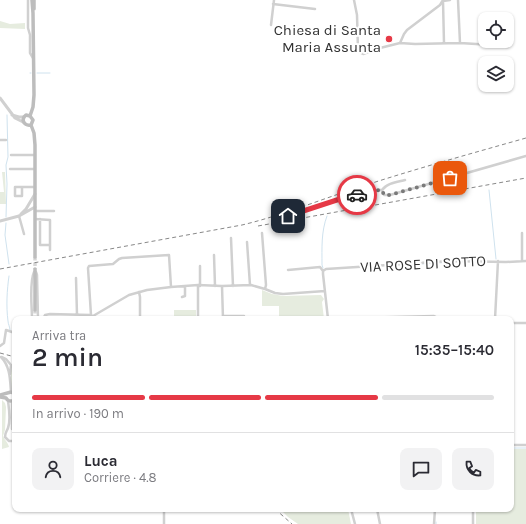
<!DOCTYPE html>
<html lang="it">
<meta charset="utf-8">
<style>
:root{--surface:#fff;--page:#f2f2f3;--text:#2b2b33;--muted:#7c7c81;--line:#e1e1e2;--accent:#e63946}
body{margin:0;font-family:Karla,sans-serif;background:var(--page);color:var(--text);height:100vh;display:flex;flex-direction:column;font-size:15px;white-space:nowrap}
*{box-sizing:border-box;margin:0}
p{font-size:13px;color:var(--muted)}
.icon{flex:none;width:22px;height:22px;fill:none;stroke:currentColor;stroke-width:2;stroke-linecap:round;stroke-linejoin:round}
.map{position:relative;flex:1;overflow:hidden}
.side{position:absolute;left:12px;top:316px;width:502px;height:196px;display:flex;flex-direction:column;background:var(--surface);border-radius:8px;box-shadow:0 1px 3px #0004}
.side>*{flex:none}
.controls{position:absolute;left:478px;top:12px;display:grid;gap:8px}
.controls a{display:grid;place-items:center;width:36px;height:36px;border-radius:8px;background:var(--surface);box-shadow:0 1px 3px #0004;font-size:20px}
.pin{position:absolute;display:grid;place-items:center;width:34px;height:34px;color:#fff;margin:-17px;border-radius:8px;box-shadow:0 2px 6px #0006}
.courier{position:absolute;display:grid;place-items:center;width:40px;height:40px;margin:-20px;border:3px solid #e63946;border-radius:50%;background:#fff;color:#222;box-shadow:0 1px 5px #0007}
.summary em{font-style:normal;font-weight:600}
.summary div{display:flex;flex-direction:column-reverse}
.summary{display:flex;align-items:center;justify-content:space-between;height:68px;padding:0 20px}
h1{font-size:26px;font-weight:600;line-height:30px}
.bar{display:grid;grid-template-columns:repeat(4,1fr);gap:6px 4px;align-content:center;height:48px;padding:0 20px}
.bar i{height:5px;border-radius:3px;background:var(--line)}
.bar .current{background:var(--accent)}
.bar p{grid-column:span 4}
.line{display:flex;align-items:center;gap:10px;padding:0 20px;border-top:1px solid var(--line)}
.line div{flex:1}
.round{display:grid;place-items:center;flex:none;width:42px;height:42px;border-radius:8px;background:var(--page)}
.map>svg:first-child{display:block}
.green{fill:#e6ecdf}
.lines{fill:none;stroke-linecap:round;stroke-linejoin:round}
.stream{stroke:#cfe2ee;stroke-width:1}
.secondary-tunnel{stroke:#d6d6d6;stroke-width:3.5;stroke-dasharray:3.5 2;stroke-linecap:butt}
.minor{stroke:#d0d0d0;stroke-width:2.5}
.tertiary{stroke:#d0d0d0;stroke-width:3}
.secondary{stroke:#bdbdbd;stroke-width:3.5}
.rail{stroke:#888;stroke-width:1;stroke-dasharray:4 3;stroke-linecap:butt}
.done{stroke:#7a7a7a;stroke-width:4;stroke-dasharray:0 7.2}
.route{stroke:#e63946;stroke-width:5}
.poi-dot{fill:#e63946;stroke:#fff;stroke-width:1.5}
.labels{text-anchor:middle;stroke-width:4;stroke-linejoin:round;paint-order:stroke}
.poi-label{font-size:15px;fill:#333;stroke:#fff;text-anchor:end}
.street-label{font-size:15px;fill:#333;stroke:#fff}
</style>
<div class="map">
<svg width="526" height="524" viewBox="0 0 526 524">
<rect width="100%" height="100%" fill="#fff"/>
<path class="green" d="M0 21 10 24 25 23V29L0 28Z
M2 172H5L6 204H0V192H4Z
M262 290 272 294 283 296 321 295 324 299 322 302 324 319H269L279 318V306H262Z
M174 310H196V319H174Z
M15 365V392L11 388V370L12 367Z
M2 400 5 403 6 407 5 430 3 436C5 441 8 442 9 447L2 449Z
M511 449H526V524H476V509H511Z
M280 509H348L351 524H298L288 517Z"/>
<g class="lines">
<path class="stream" d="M30 73H31
M37 73H50
M489 190 496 259
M6 217 7 184 6 165 8 157 7 115
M6 223 5 235 9 264
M406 265 453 262
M323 268 322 265C322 248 321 232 327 216
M9 276C7 290 6 306 8 321 8 324 10 327 10 330
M511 448H526
M436 524V522"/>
<path class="secondary-tunnel" d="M35 257V269
M35 319V310"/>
<path class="minor" d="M28 0V28L30 35V53L33 58
M354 0 357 15 358 50 359 52 363 54 380 48 400 43 404 34 407 30 440 5 443 0
M458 0 460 43
M273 4 315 9
M271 25 274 0
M400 43 415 44 460 43 492 45 495 46 508 47
M444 43 443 1 450 0
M0 140H6
M11 155H35
M10 169H34
M405 180C397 182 387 183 382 190L384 195H390L526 156
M22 187V196H15V187H35
M35 211H54
M19 216 24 234
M288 216 349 196 362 194 379 190H382
M35 219 50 220V250
M40 219V245H50
M262 233 266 285 265 289
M231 238 233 286
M247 242 250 285
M214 255 215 286
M522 261V233
M200 266V286
M288 270 320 267 323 271
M323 271 326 269 450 261 506 262 526 261
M323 271V274L328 319
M36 272 37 275 38 319
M76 278 77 315
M198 285V319
M222 286 223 319
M139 292 140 297V319
M182 297 185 296V286
M93 316 91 315 88 268 89 266 113 264 119 259 122 258 169 255 171 287
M223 316H244
M32 319C32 306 29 283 34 272
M43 319 45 315 50 314 91 315
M90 319 93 316 129 295 147 290 171 287 198 285 222 286 251 285 265 289 275 293 283 294 325 291
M348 319 355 318 434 316 436 317
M495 319 498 261
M511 323H526
M0 346 4 343 6 330 15 333
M1 357C10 366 10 379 11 392
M2 357 6 359 11 365 10 374
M8 401C9 409 11 420 8 428 7 431 5 432 5 437L9 441H12L15 439
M12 401V429
M511 445H526
M351 509 355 524
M377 509 380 524
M164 524V509
M434 524 435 509
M473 524V509"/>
<path class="tertiary" d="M0 98 15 118 23 122
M12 115 19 117H24
M21 214 26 209 35 194
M0 221 19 216 35 207"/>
<path class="secondary" d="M34 9V0
M30 116 33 107 34 95 33 13 32 0
M30 116 26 115 24 117 23 120C24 124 27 126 31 125
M30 116 33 120 31 125
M31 125 34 133 35 145V257
M35 310V269
M0 395 11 392 15 394
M0 397 6 398C8 401 10 402 14 400L15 398"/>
<path class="rail" d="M258 226 526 178
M0 269 242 225C284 215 324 198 366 185 419 168 473 153 526 138
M0 353 15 357
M275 509 292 524"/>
</g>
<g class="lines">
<path class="done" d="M357 195 379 190H382L384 195H390L450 178"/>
<path class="route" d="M288 216 349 196 357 195"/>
</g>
<circle class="poi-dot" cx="389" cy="39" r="4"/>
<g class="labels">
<g class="poi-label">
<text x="381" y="35">Chiesa di Santa<tspan x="381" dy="17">Maria Assunta</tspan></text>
</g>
<g class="street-label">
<text transform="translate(423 264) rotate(-3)" y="5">VIA ROSE DI SOTTO</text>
</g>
</g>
</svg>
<div class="controls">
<a><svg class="icon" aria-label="locate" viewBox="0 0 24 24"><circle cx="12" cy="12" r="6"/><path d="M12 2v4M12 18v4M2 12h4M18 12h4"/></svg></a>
<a><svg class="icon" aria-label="layers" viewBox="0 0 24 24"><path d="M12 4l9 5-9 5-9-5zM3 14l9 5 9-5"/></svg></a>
</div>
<div class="pin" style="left:450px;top:178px;background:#ea580c"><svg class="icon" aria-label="bag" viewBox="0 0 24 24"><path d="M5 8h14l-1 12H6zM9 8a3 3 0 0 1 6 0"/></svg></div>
<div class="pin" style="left:288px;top:216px;background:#1f2937"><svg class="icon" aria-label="home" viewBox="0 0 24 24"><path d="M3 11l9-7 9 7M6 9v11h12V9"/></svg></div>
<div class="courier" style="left:357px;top:195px"><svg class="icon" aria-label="car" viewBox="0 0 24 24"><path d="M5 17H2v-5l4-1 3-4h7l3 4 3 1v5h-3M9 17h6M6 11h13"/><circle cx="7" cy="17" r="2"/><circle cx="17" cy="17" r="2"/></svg></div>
<section class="side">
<div class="summary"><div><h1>2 min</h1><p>Arriva tra</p></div><em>15:35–15:40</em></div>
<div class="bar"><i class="current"></i><i class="current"></i><i class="current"></i><i></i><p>In arrivo · 190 m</p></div>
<div class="line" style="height:72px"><a class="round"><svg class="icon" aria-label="person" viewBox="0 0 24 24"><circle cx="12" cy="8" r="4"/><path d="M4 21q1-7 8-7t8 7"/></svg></a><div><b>Luca</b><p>Corriere · 4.8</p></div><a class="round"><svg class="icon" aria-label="chat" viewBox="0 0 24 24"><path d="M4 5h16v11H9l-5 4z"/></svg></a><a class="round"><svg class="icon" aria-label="phone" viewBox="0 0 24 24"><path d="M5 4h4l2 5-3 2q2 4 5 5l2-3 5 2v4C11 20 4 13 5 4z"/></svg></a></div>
</section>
</div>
